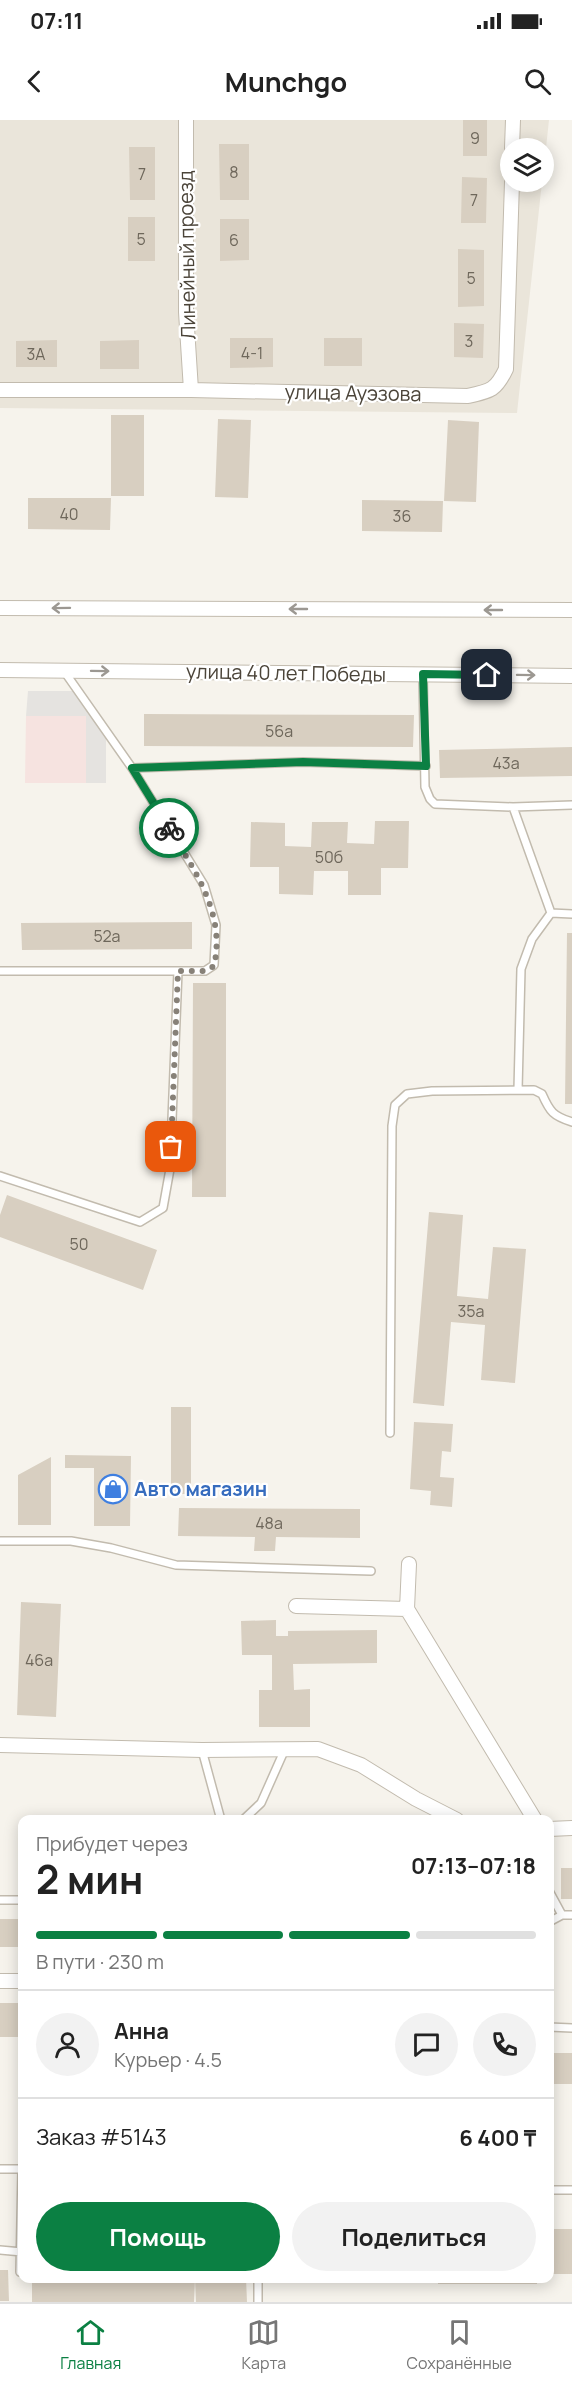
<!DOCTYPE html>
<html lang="ru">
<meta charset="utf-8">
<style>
:root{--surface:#fff;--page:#f2f2f2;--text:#222;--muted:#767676;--line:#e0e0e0;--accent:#0b8043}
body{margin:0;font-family:Manrope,sans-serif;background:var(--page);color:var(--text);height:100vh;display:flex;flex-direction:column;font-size:22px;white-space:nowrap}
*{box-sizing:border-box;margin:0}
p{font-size:20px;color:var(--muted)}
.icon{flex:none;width:33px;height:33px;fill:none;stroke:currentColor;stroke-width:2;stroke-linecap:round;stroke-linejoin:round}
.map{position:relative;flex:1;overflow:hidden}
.panel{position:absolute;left:18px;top:1695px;width:536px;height:468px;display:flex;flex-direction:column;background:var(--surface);border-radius:12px;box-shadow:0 3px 15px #0003}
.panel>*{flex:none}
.controls{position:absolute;left:500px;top:18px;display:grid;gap:12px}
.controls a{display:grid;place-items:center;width:54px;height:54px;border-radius:50%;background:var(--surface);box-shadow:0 3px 15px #0003;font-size:30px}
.pin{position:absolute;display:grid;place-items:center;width:51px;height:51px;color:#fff;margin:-26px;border-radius:12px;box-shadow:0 3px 9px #0006}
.courier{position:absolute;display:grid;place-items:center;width:60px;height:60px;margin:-30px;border:4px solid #0b8043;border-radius:50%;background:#fff;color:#222;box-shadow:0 2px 8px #0007}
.headline em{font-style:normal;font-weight:700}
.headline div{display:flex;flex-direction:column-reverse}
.headline{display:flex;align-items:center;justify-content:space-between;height:102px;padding:0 18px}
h1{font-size:39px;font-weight:700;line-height:45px}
.bar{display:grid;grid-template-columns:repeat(4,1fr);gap:9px 6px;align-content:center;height:72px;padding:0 18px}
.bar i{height:8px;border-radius:4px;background:var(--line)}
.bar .on{background:var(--accent)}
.bar p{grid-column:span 4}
.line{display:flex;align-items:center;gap:15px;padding:0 18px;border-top:2px solid var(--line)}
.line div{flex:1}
.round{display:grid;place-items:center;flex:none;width:63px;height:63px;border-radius:32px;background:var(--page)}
.cta{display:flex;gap:12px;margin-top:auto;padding:12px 18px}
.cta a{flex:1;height:69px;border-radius:36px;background:var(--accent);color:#fff;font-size:24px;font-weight:700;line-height:69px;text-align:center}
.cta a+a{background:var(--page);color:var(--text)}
.status{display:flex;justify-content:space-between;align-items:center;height:42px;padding:0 30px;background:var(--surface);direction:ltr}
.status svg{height:16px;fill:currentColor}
header{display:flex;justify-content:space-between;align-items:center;height:78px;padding:0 18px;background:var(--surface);font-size:27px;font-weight:700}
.dock{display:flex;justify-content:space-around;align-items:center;height:84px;border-top:2px solid var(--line);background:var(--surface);font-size:16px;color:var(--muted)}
.dock a{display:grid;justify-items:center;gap:3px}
.dock .on{color:var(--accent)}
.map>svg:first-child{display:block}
.residential{fill:#eae5da}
.medical{fill:#f6e3e0}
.parking{fill:#e5e3e0}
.building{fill:#d8cfc1}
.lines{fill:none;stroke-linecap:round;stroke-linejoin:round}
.lane-casing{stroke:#c2bbae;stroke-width:10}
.street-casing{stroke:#c2bbae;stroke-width:16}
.lane{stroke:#fff;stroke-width:7}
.street{stroke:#fff;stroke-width:14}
.oneway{stroke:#9c9892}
.done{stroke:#878178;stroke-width:6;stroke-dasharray:0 10.8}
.route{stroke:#0b8043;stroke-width:8}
.labels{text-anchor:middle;stroke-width:4.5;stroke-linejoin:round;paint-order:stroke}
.number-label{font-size:16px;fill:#6e675b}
.street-label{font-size:20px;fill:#4b4439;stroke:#fff}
.shop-label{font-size:20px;font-weight:bold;fill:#366cbe;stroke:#fff;text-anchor:start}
</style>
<div class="status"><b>07:11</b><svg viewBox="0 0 49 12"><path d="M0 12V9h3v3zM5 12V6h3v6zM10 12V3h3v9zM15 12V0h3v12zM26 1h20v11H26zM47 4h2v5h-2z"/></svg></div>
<header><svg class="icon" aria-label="back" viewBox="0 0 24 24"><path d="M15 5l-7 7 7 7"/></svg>Munchgo<svg class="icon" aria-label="search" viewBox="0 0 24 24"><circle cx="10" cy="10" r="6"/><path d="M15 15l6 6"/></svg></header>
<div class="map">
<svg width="572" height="2182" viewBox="0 0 572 2182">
<rect width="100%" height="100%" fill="#f6f3ec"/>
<path class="residential" d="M0 0H549L543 56V28H510V62H542L517 293 0 288Z"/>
<path class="medical" d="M26 596H86V663H25Z"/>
<path class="parking" d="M28 571H78L106 612V663H86V596H26Z"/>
<path class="building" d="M463 0H487V36H463Z
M219 24H249V80H220Z
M129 27H155V80H130Z
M462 57 487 58 486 103H461Z
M128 97H155V141H128Z
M220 99H249V140L220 141Z
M458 129 484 130V186L458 187Z
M454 203 484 204 483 238 454 237Z
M230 218H273V247L230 248Z
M324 218H362V246H324Z
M57 220V247H16V221Z
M139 220V249H100V221Z
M111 295H144V376H111Z
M218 299 251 300 248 378 215 377Z
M448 300 479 302 476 382 444 381Z
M28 378H111L110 410 28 409Z
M362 380 443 381 442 412 362 411Z
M144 594 414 595 413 627 144 626Z
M572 627V656L440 658 439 630Z
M375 701H409L408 748H381V775H348V751H314L313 775 279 774V747H250L251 702 285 703V726L311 727 312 702H348L347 723 374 724Z
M192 802V829L22 830 21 803Z
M567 813H572V984H565Z
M193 863H226V1077H192Z
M7 1075 157 1130 143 1170 0 1117V1095Z
M429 1092 463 1095 457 1176 488 1179 493 1127 526 1129 515 1263 481 1260 485 1205 451 1202 444 1286 413 1283Z
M171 1287H191V1374H171Z
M414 1302 453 1304 451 1332 442 1331 440 1357 454 1358 452 1387 430 1385 431 1371 410 1369Z
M65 1335 131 1336 130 1406H94V1348H65Z
M51 1337V1405H18V1355Z
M179 1388 360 1389V1418L276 1417 275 1431H254L255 1417 178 1416Z
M21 1482 61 1484 56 1597 17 1595Z
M276 1500V1516H288V1511L377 1510V1543L293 1544 294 1570 310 1569V1607H259V1570H272V1535H242L241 1501Z
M561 1748H572V1779H561Z
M0 1799H22V1827H0Z
M0 1883H22L21 1917H0Z
M549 1933H572V1964H549Z
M549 2109H572V2154H549Z
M0 2150H8L9 2181H0Z
M32 2158H195L194 2182H32Z
M195 2158H246L247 2182H196Z
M285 2158H384V2162H285Z
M438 2158H537V2164H438Z"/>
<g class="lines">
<g class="lane-casing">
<path id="lane" d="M423 554 425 667 430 679 435 684 513 687 551 793
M132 648 303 642 426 646
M513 687 572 685
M0 851H205L214 845 216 805 204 765 132 648 64 551
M518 970 521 849 532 819 551 793 572 794
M0 1056 140 1102 163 1088 170 1049 178 851
M390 1313 392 1006 395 985 407 974 432 971 534 970 542 974C550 992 553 996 572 1002
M0 1421H71L111 1428 176 1445 371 1451
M202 1630 221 1700
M243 1700 261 1683 285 1629
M549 1771 562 1795
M0 1780H22
M549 1802 562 1795H572
M549 1907 572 1908
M0 2049H22
M549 2070H572
M0 2130 22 2132
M20 2152 22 2048
M258 2182V2158"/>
</g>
<g class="street-casing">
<path id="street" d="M186 0V192L191 270
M512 28 513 0
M0 270H191L468 276C491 271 496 270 506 249L512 62
M0 488 572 490
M0 550 572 556
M409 1444 407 1489 535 1700
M296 1486 407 1489
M0 1625 202 1630 318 1629 361 1645 416 1679 457 1700
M549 1709 572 1708
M0 1861H22"/>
</g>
<use href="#lane" class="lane"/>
<use href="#street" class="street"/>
</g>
<defs><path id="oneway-shaft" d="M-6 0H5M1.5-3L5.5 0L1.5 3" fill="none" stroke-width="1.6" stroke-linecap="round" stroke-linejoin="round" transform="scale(1.5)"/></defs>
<g class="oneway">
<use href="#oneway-shaft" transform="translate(61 488) rotate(179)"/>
<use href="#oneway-shaft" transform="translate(298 489) rotate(-180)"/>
<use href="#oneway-shaft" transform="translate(493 490) rotate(-180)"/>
<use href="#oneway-shaft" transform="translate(100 551) rotate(1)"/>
<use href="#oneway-shaft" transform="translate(526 555) rotate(1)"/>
</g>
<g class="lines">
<path class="done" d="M169 708C194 750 226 793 214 846L205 851H178L171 1027"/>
<path class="route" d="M169 708 132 648 303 642 426 646 423 554 487 555"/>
</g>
<defs>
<g id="shop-ring" transform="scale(1.5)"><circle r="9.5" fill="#fff" stroke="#3f7fe0" stroke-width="1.5"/><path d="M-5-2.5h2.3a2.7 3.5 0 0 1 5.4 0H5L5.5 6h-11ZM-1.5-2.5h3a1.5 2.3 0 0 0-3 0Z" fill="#3f7fe0"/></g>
</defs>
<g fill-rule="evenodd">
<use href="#shop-ring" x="113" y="1369"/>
</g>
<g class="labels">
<g class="number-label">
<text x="475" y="24">9</text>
<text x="234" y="58">8</text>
<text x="142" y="60">7</text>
<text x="474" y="86">7</text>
<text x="141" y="125">5</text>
<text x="234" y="126">6</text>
<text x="471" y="164">5</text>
<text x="469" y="227">3</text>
<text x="252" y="239">4-1</text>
<text x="36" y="240">3А</text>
<text x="69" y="400">40</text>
<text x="402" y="402">36</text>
<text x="279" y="617">56а</text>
<text x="506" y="649">43а</text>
<text x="329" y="743">50б</text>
<text x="107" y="822">52а</text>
<text x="79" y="1130">50</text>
<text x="471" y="1197">35а</text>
<text x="269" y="1409">48а</text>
<text x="39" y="1546">46а</text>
</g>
<g class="street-label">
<text transform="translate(187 135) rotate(-91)" y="7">Линейный проезд</text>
<text transform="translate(353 273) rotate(1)" y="7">улица Ауэзова</text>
<text transform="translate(286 553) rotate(1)" y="7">улица 40 лет Победы</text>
</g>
<g class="shop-label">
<text x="134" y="1376">Авто магазин</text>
</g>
</g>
</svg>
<div class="controls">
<a><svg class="icon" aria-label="layers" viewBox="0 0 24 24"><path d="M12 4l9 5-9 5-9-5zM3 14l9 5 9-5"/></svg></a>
</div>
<div class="pin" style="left:171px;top:1027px;background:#ea580c"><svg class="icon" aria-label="bag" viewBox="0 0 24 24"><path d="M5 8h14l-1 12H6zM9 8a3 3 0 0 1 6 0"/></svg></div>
<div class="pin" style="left:487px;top:555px;background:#1f2937"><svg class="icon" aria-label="home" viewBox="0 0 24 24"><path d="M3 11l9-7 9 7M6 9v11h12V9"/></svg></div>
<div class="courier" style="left:169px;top:708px"><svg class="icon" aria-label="bike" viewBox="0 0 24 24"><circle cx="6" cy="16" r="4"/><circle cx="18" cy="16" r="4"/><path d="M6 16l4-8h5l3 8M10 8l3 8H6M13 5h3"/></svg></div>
<section class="panel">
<div class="headline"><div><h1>2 мин</h1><p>Прибудет через</p></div><em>07:13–07:18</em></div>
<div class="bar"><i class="on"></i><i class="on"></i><i class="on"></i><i></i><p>В пути · 230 m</p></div>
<div class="line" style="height:108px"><a class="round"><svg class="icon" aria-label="person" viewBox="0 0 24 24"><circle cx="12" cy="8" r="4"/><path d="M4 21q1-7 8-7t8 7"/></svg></a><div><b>Анна</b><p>Курьер · 4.5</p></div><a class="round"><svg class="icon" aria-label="chat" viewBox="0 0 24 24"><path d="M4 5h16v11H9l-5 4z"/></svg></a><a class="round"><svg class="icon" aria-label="phone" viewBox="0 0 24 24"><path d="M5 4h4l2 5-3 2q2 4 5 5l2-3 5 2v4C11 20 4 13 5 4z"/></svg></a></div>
<div class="line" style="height:78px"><div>Заказ #5143</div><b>6 400 ₸</b></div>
<div class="cta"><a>Помощь</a><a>Поделиться</a></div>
</section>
</div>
<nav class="dock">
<a class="on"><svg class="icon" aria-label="home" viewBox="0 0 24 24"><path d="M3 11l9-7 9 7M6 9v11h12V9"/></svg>Главная</a>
<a><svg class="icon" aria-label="map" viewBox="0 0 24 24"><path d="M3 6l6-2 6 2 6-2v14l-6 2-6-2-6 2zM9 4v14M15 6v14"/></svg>Карта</a>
<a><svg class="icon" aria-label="saved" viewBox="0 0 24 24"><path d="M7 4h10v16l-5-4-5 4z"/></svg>Сохранённые</a>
</nav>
